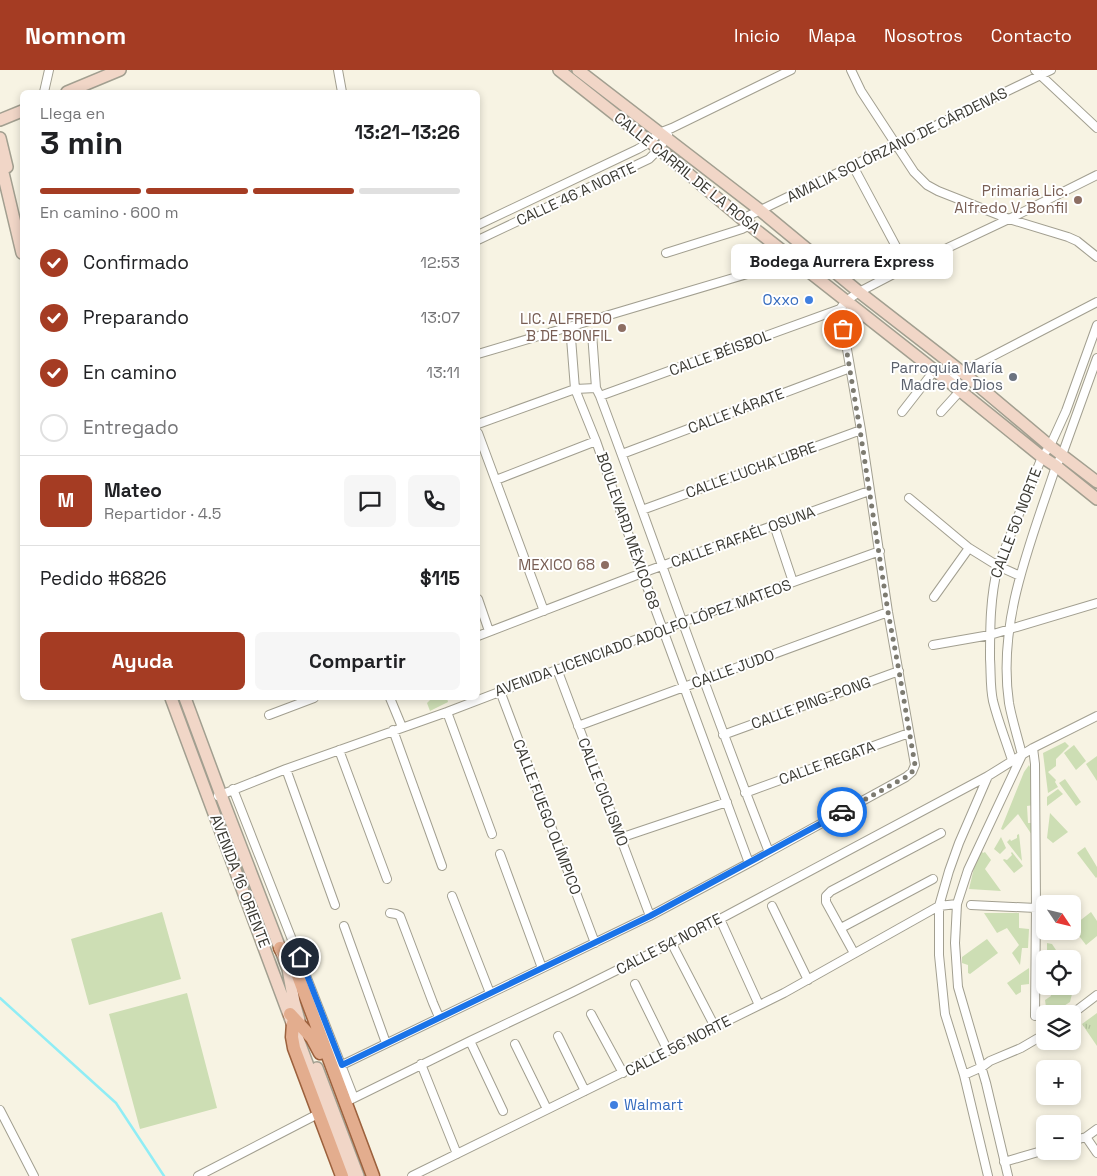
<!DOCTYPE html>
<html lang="es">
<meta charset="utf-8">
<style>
:root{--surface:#fff;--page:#f6f6f6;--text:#202124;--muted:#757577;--line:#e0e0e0;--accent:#a53c23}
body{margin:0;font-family:"Space Grotesk",sans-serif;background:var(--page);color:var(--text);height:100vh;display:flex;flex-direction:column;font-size:19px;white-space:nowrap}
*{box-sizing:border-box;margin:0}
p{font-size:16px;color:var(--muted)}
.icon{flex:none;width:28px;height:28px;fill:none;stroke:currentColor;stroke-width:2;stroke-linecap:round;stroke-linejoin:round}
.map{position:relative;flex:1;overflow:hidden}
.side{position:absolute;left:20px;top:20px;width:460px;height:610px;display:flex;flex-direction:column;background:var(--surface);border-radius:8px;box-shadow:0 2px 8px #0003}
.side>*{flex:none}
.needle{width:32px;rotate:125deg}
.tools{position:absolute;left:1036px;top:825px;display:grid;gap:10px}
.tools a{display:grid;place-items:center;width:45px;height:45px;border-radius:8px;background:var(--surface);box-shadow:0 2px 8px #0003;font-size:25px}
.pin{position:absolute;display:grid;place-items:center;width:42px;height:42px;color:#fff;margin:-21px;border:2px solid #fff;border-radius:50%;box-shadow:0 1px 5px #0007}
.courier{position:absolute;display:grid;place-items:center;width:50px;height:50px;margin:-25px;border:4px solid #1a73e8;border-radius:50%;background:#fff;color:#222;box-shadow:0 1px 6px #0007}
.bubble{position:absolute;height:35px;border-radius:8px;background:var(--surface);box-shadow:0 2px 8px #0003;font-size:16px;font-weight:600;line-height:35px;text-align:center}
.overview em{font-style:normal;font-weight:600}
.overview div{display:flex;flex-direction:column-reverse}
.overview{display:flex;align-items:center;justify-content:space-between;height:85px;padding:0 20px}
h1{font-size:32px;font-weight:600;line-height:38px}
.bar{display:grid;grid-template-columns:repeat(4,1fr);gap:8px 5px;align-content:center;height:60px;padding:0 20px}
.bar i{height:6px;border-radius:4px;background:var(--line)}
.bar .on{background:var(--accent)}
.bar p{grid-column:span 4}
.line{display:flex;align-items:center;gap:12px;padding:0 20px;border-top:1px solid var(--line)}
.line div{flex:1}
.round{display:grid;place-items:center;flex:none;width:52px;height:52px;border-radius:8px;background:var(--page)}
ol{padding:0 20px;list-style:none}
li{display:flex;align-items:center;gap:15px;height:55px}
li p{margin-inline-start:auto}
li .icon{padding:5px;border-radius:50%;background:var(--accent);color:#fff;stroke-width:4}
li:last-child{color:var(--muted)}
li i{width:28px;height:28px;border:2px solid var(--line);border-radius:50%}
.button{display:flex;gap:10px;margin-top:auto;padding:10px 20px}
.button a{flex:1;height:58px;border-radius:8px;background:var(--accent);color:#fff;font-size:20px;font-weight:600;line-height:58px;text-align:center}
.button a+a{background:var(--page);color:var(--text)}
header{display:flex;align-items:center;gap:30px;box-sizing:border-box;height:70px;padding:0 25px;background:var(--accent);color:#fff}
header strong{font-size:24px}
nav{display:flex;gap:28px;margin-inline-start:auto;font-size:18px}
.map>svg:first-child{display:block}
.grass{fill:url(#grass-tufts)}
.green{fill:#cddeb4}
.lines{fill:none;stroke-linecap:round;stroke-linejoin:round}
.stream{stroke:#90edf5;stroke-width:2.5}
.street-casing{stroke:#a29f90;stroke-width:10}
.secondary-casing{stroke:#a29f90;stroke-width:14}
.primary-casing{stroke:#9c613d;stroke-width:15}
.street{stroke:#fff;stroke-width:8}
.secondary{stroke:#f1d6c7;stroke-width:11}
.primary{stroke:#e3ad8e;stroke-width:12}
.done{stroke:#7d7b71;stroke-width:5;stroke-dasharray:0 9}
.route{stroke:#1a73e8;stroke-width:6}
.education-dot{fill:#8d6e63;stroke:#fff;stroke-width:2}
.shop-dot{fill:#3f7fe0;stroke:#fff;stroke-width:2}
.worship-dot{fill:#6b7280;stroke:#fff;stroke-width:2}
.labels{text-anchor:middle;stroke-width:4;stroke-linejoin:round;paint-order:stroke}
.street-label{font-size:15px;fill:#3b3a33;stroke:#fff}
.education-label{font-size:15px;fill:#785e54;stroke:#fff;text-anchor:end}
.shop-label{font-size:15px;fill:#366cbe;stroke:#fff;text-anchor:end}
.worship-label{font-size:15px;fill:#5b616d;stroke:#fff;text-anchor:end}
</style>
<header>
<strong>Nomnom</strong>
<nav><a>Inicio</a><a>Mapa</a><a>Nosotros</a><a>Contacto</a></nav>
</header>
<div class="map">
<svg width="1097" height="1106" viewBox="0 0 1097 1106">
<defs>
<pattern id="grass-tufts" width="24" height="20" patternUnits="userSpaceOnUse" patternTransform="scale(1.25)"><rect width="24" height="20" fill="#cddeb4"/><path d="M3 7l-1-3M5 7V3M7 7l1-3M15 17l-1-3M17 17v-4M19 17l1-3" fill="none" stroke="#b1bf9b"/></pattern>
</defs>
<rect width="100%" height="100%" fill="#f7f3e3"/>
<path class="grass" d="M1097 943V976L1082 954Z"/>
<path class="green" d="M432 628H447L448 632 430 641 427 633Z
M1065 672 1069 676 1056 689V696L1048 702 1056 710 1055 712 1058 717 1048 723 1043 683Z
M1074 675 1086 691 1076 700 1064 683Z
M1097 686V711L1086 694Z
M1029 695 1037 714 1034 735 1027 736 1028 753H1033L1032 765 1018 744 1003 760 1001 759 1024 702Z
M1065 709 1081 732 1076 736 1059 713Z
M1058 719 1063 724 1047 736V727Z
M1050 743 1068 762 1053 773 1047 768Z
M1019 764 1022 791 1007 772 1010 769 1011 771 1017 768V765Z
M1001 767 1006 778 1000 784 994 779Z
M1085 777 1097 797V807L1096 808 1077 783Z
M980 779 983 783 985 782 991 790 985 799 1001 821 969 819 978 781Z
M1012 782 1023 796 1014 803 1003 790 1004 789 1007 790 1012 785 1011 783Z
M162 842 181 909 89 935 71 869Z
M1091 842 1097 851V866L1086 875 1073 858V856Z
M984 843H1019V858L1029 859 1028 878H1022L1020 895 1012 883 1019 875 1007 858 997 863Z
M987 869 998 883 970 904 968 903V895L962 893V887Z
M1047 873 1052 874 1062 889H1047Z
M1029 898V914L1021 915V922L1016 925 1007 913Z
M1073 904 1081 916 1072 924 1070 932 1053 943 1047 944 1045 930 1051 926 1049 916H1072Z
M187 923 217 1038 140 1059 109 944Z"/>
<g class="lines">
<path class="stream" d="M0 928 116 1033 164 1106"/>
<g class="street-casing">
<path id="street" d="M338 0 342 22
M851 0 861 21 914 102 927 115 938 121 1009 149 1068 167 1077 171 1097 187
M1035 0 1097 58
M44 22 49 0
M853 96 907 197
M742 149 1051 0
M478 155 638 79 650 72 659 63 672 58 791 0
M478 170 649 89 659 79 668 65
M666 183 742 159 750 155
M592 263 596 318 600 326C657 478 709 631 769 782
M571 268 575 319 596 371 642 503 749 793
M478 284 794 190
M948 311 962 302 1097 232
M600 326 840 239
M902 342 934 301
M941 342 960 321
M478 354 575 319 596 318
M478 363 544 541
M622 384 850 298
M496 410 596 371
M909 428 969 478 998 496 1020 506
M642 440 861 360
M774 455 793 512
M934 527 969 478
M478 529 489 561
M478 566 642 503 869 421
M933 575 990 565 1097 533
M557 599 650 846
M500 621 595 873
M390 628 402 657
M447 642 492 764
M269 645 314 628
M578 656 888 542
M393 660 442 796
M723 665 899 601
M1033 678 1035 694 1036 838 1035 946
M339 680 387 809
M1022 685C1018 668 1012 650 1009 633 997 551 1031 472 1056 396L1062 385 1097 288
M1012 690C1006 671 998 651 993 631 990 617 991 603 990 589 990 558 990 527 998 496L1042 387 1050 376 1066 341 1097 255
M286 699 335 835
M988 706 959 773 949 801 939 836V885L945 944 964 1005 988 1106
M233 719 354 1028
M745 723 909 663
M218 726 286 699 447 642 682 552 880 481
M620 768 727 732
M500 784 542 898
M452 826 490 923
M971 835 1036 838
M772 836 808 910
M390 843 396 844 400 846 433 933 439 947
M720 849 759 935
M344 856 386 973
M841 858 933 809
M672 874 715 957
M854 883 826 832V826L831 821 941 763
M635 914 668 981
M591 944 623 1003
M1072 944 1097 925
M558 966 585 1021
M470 971 503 1041
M515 974 547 1039
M421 994 457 1084
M342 995 650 846 749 793 906 707 912 702 915 695 888 542 861 360 840 239 846 231 859 222 907 197 1009 149 1097 105
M964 1005 982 997 990 991 1021 978 1045 964
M346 1032 470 971 573 922 720 849 988 706 1033 678 1097 646
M0 1040 34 1106
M1086 1067 1097 1083
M1072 1071 1086 1067 1097 1059
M1004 1092 1045 1080
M198 1106 318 1044
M412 1106 784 923 939 836 957 834
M1008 1106 986 1013 958 917 955 873 957 834 968 800 1022 685"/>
</g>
<g class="secondary-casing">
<path id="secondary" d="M559 0 659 79 742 149 948 311 1042 387 1056 396 1097 429
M578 0 761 141 859 222 962 302 1050 376 1097 412
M67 22 120 0
M0 50 22 41
M0 68 7 97
M0 90 22 183
M171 628 349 1106
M185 628 221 725 288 899 294 932 299 950
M317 998 358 1106"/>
</g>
<g class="primary-casing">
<path id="primary" d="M280 878 297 903 373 1106
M290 944 312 968 320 983
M293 953 292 967 294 978 342 1106"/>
</g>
<use href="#street" class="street"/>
<use href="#secondary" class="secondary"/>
<use href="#primary" class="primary"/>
</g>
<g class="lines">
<path class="done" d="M842 742 906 707 912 702 915 695 899 601 888 542 860 360 843 259"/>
<path class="route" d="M300 887 342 995 650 846 842 742"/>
</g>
<g class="education-dot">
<circle cx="1078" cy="130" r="5"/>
<circle cx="622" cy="258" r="5"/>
<circle cx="605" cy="495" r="5"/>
</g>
<g class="shop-dot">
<circle cx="809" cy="230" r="5"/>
<circle cx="614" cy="1035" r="5"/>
</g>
<circle class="worship-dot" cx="1013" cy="307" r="5"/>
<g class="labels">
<g class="street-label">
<text transform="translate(897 75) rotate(-26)" y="5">AMALIA SOLÓRZANO DE CÁRDENAS</text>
<text transform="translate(687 103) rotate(39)" y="5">CALLE CARRIL DE LA ROSA</text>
<text transform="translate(576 124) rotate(-25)" y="5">CALLE 46 A NORTE</text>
<text transform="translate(720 283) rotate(-20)" y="5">CALLE BÉISBOL</text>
<text transform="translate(736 341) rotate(-21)" y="5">CALLE KÁRATE</text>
<text transform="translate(751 400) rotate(-20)" y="5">CALLE LUCHA LIBRE</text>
<text transform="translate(1016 453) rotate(-69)" y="5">CALLE 50 NORTE</text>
<text transform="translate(628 461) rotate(71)" y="5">BOULEVARD MÉXICO 68</text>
<text transform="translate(743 467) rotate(-20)" y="5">CALLE RAFAÉL OSUNA</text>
<text transform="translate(643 568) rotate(-20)" y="5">AVENIDA LICENCIADO ADOLFO LÓPEZ MATEOS</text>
<text transform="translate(733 599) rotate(-20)" y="5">CALLE JUDO</text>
<text transform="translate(811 633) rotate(-20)" y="5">CALLE PING-PONG</text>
<text transform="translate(827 693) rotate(-20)" y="5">CALLE REGATA</text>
<text transform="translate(603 722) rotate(69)" y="5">CALLE CICLISMO</text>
<text transform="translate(547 747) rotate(69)" y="5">CALLE FUEGO OLÍMPICO</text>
<text transform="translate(240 811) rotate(69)" y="5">AVENIDA 16 ORIENTE</text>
<text transform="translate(669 874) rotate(-27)" y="5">CALLE 54 NORTE</text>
<text transform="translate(678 976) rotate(-27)" y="5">CALLE 56 NORTE</text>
</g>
<g class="education-label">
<text x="1068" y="126">Primaria Lic.<tspan x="1068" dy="17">Alfredo V. Bonfil</tspan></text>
<text x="612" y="254">LIC. ALFREDO<tspan x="612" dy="17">B DE BONFIL</tspan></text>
<text x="595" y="500">MEXICO 68</text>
</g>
<g class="shop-label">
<text x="799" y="235">Oxxo</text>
<text x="624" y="1040" text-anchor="start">Walmart</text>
</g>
<g class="worship-label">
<text x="1003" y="303">Parroquia María<tspan x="1003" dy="17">Madre de Dios</tspan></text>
</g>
</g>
</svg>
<div class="tools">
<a><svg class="needle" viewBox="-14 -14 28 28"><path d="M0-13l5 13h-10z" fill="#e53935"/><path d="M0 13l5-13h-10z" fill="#757577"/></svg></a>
<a><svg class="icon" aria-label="locate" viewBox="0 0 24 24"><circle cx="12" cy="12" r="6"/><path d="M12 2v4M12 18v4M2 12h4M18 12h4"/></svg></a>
<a><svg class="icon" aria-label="layers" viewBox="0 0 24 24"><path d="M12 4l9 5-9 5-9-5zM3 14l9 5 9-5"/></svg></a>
<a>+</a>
<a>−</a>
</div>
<div class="pin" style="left:843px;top:259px;background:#ea580c"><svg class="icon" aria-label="bag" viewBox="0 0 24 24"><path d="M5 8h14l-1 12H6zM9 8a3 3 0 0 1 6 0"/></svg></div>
<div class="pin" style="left:300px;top:887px;background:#1f2937"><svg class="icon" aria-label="home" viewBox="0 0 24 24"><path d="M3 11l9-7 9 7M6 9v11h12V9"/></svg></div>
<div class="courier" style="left:842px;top:742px"><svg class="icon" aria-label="car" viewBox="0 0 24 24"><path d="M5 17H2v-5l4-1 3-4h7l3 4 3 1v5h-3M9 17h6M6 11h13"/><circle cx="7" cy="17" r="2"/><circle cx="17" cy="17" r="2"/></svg></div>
<div class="bubble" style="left:731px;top:174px;width:222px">Bodega Aurrera Express</div>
<section class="side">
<div class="overview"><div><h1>3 min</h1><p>Llega en</p></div><em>13:21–13:26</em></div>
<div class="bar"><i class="on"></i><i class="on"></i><i class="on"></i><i></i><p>En camino · 600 m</p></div>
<ol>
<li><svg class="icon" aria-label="check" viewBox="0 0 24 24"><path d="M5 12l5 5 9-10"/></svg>Confirmado<p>12:53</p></li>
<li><svg class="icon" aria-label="check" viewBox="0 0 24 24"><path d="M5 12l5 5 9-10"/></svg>Preparando<p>13:07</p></li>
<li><svg class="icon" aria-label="check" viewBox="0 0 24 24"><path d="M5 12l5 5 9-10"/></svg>En camino<p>13:11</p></li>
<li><i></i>Entregado</li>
</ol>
<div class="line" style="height:90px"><b class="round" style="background:var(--accent);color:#fff">M</b><div><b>Mateo</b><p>Repartidor · 4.5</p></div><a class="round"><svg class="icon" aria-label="chat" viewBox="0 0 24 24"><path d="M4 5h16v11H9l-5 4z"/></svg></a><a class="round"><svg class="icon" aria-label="phone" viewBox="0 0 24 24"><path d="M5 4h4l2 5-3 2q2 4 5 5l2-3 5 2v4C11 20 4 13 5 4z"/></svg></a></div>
<div class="line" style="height:65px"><div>Pedido #6826</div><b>$115</b></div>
<div class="button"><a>Ayuda</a><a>Compartir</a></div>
</section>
</div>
